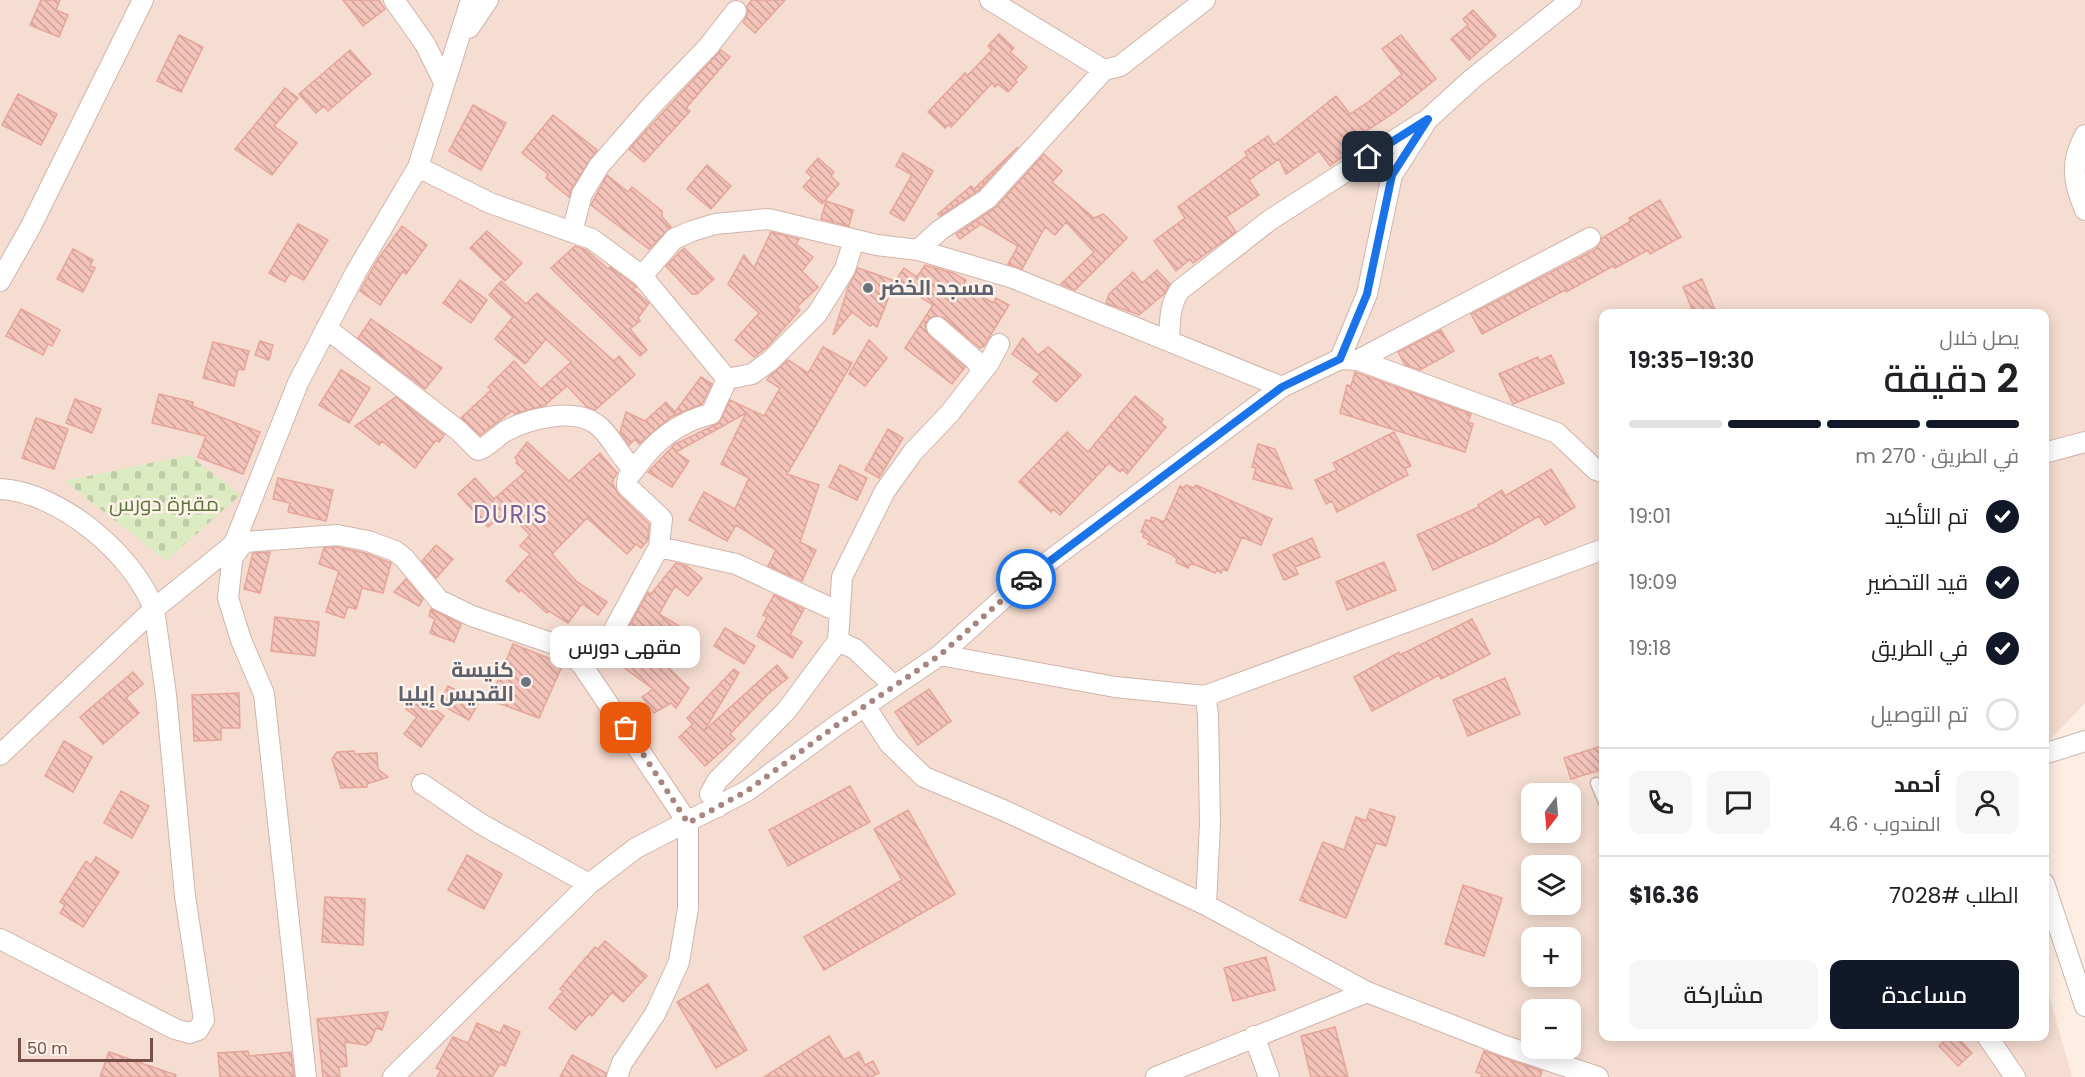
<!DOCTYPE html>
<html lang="ar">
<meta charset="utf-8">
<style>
:root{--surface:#fff;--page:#f6f6f6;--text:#202124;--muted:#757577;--line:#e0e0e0;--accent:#111827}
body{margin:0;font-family:Poppins,Cairo,sans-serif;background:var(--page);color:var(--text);direction:rtl;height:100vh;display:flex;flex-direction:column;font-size:22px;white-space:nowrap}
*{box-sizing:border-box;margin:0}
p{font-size:20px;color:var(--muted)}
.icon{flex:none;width:33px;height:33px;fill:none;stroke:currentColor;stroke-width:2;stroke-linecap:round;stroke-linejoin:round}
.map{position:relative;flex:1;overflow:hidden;direction:ltr}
.side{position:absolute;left:1599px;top:309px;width:450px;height:732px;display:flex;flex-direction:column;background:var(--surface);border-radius:12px;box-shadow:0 3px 15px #0003;direction:rtl}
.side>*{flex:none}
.needle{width:39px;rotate:196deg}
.fabs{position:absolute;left:1521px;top:783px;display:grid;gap:12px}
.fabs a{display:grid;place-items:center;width:60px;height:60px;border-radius:12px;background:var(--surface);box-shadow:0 3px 15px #0003;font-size:30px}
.scale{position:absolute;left:18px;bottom:15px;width:135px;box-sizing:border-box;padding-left:6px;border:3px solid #774e48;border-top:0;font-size:16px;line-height:21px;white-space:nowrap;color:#774e48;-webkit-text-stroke:4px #fff2ea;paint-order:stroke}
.pin{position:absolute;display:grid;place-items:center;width:51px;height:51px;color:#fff;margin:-26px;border-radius:12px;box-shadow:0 3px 9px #0006}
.courier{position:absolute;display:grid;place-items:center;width:60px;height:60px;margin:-30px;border:4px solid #1a73e8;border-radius:50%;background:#fff;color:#222;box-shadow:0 2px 8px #0007}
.bubble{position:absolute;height:42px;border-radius:12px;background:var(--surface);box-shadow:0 3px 15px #0003;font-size:20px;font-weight:600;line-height:42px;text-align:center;direction:rtl}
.overview em{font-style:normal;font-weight:600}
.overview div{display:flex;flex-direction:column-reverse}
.overview{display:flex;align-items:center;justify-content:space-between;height:102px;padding:0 30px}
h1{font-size:39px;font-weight:600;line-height:45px}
.bar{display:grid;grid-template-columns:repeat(4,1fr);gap:9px 6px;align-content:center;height:72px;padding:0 30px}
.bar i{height:8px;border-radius:4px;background:var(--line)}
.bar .active{background:var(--accent)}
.bar p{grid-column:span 4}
.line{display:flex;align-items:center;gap:15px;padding:0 30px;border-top:2px solid var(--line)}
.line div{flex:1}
.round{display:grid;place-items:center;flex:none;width:63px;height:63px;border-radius:12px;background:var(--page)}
ol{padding:0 30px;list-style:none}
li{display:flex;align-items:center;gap:18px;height:66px}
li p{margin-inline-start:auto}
li .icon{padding:6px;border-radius:50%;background:var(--accent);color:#fff;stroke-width:4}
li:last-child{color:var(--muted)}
li i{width:33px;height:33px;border:3px solid var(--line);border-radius:50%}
.action{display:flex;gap:12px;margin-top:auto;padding:12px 30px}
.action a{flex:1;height:69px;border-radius:12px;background:var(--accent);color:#fff;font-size:24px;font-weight:600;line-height:69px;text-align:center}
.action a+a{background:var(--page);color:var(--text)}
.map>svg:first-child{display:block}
.residential{fill:#f5ddd1;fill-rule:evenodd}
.cemetery{fill:url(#cemetery-stones)}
.building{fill:url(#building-back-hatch);stroke:#e7a599;stroke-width:1.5}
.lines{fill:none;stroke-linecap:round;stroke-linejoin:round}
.lane-casing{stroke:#d1b4ac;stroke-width:13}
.street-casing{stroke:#d1b4ac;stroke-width:22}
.lane{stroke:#fff;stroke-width:10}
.street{stroke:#fff;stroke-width:20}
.done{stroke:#a6867e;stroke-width:6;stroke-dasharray:0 10.8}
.route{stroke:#1a73e8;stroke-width:8}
.worship-dot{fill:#6b7280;stroke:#fff2ea;stroke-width:2}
.labels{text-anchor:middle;stroke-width:5;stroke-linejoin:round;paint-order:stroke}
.worship-label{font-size:21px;font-weight:bold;fill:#5b616d;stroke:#fff2ea;text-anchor:start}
.park-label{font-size:21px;fill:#5c773c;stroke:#fff2ea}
.quarter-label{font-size:24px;letter-spacing:1.5px;fill:#7b639a;stroke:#fff2ea}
</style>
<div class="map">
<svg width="2085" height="1077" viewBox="0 0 2085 1077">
<defs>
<pattern id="cemetery-stones" width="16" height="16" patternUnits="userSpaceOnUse" patternTransform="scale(1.5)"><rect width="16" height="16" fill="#dcebc1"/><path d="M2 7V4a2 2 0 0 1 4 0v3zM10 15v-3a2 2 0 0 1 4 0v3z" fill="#c0cba7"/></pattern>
<pattern id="building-back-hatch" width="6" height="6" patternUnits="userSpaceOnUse" patternTransform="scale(1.5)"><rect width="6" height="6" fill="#f4c3ba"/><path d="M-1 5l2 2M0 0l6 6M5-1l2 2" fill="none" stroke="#caa199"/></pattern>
</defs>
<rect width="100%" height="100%" fill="#fdede3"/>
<path class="residential" d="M0 0H2085V703L2045 745 2044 314H1604V1036H2044L2045 981 2072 1077H0ZM1532 794H1570V832H1532ZM1532 866H1570V904H1532ZM1532 938H1570V976H1532ZM1532 1010H1570V1048H1532Z"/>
<path class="cemetery" d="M189 455 240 495 166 561 65 481Z"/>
<path class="building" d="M41 0H60L56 10 68 15 59 37 30 25Z
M343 0H379L385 9 363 26Z
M752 0H785L755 33 743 22 748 13 747 6Z
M1473 10 1496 36 1469 60 1451 39 1468 25 1463 19Z
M999 34 1014 48 1010 52 1027 67 1015 80 1017 82 1008 92 998 84 995 87 992 83 951 127 949 124 945 128 928 112 965 73 967 76 992 50 988 46Z
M179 35 203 47 181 92 157 81Z
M1401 35 1436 79 1395 112 1344 146 1349 152 1330 166 1319 151 1286 174 1279 159 1249 180 1259 195 1226 217 1236 232 1193 263 1190 259 1176 271 1154 241 1185 218 1178 207 1247 156 1245 152 1268 136 1274 145 1336 96 1350 114 1368 102 1402 74 1382 49Z
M350 50 371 74 328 111 324 106 316 113 299 94Z
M721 50 730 57 686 108 690 111 644 162 629 149Z
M285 88 298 98 274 126 297 143 272 175 235 149Z
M18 94 57 114 41 145 2 125Z
M473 105 506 123 481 170 449 151Z
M553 115 597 150 572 188 569 197 546 178 548 174 522 153Z
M1018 147 979 190 940 216 938 214 971 186 974 189Z
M903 153 933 171 904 221 890 213 912 175 896 166Z
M1044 154 1062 171 1052 182 1094 218 1103 214 1107 217 1127 238 1075 290 1061 284 1094 252 1066 222 1055 235 1045 227 1022 269 1008 264 1018 246 981 224 960 239 956 234 996 207Z
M818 158 834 172 831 176 839 184 822 204 803 187 812 177 806 172Z
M707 165 731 186 711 209 687 189Z
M607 175 628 192 632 187 662 211V217L671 227 649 249 591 205Z
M1660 200 1681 237 1650 254 1648 250 1615 268 1613 266 1566 292 1565 290 1482 334 1471 314 1596 249 1602 238 1631 221 1629 218Z
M826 201 853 210 849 226 821 219Z
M298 224 328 240 304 280 290 273 285 282 269 273Z
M402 226 427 245 406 274 403 271 380 305 360 291 378 259Z
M487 231 522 263 505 281 470 248Z
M771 232 799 239 796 244 813 257 802 271 818 287 797 307 800 310 767 347 754 357 735 340 759 313 728 284 744 255 754 268Z
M575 246 586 250 608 269 610 267 634 285 636 287 633 289 649 303 638 318 640 321 630 329 647 350 640 356 551 268Z
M684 248 714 279 697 294H692L666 266Z
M73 249 93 260 90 266 95 268 83 292 57 279Z
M925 265 953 273 966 280 963 285 993 303 996 298 1009 305 984 346 980 348 944 318 934 316 928 320 925 325 929 336 965 367 952 384 905 348 933 305 895 281 904 268 917 277Z
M858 268 895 281 877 327 873 324 870 326 852 312 833 335 848 288Z
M1157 270 1170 284 1164 294 1139 315 1106 303 1109 294 1133 272 1142 283Z
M1702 279 1715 310 1706 314H1694L1683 287Z
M460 280 487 300 471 323 443 303Z
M501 281 526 304 537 293 614 361 619 356 635 375 595 410 587 407 567 386 545 405 515 414 512 411 480 435 461 418 491 390 488 387 514 361 541 389 571 362 546 339 525 364 495 339 513 317 489 295Z
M21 309 60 330 52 346 48 344 43 355 6 336Z
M371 319 442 368 425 389 358 338Z
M1441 330 1454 351 1420 370 1405 365 1398 352Z
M1023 338 1038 355 1048 347 1081 375 1056 402 1033 382 1040 374 1012 354Z
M869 340 887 358 865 386 849 374Z
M260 341 273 345 269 360 255 355Z
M213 342 249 351 244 370 238 369 234 386 203 378Z
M823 347 852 363 787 474 819 485 800 542 816 550 802 581 768 566 776 550 736 525 727 541 689 520 704 492 735 509 749 478 721 464 746 413 676 452 689 461 672 487 648 472 675 444 719 423 730 400 764 416 780 388 767 380 769 377 788 360 808 373Z
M1551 355 1564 383 1513 404 1499 374 1538 357 1539 361Z
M341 370 370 388 349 423 319 405Z
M1355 372 1471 414 1468 422 1473 424 1465 452 1340 413 1347 385 1351 386Z
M701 377 712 384 702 404 671 417 639 444 635 439 629 445 620 432 626 412 645 421 666 402 675 412Z
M159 394 193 402 192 406 260 432 243 474 198 457 206 436 152 423Z
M1135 396 1163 419 1161 423 1166 427 1127 474 1122 469 1120 472 1109 463 1060 515 1053 509 1051 512 1019 482 1067 432 1088 452Z
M396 397 444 435 439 442 436 440 415 468 382 441 379 445 355 426Z
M75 399 101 409 92 433 66 423Z
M36 418 68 429 54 469 22 458Z
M888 429 903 438 879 478 865 470Z
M1394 432 1411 466 1405 468 1408 475 1337 512 1332 501 1326 504 1315 480 1337 470 1333 463Z
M527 442 569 481 600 453 617 473 612 482 618 494 649 524 648 540 641 548 636 544 627 554 587 518 552 554 576 581 607 602 598 615 582 604 568 623 549 611 547 613 521 590 519 592 506 581 530 554 520 546 530 535 507 511 488 527 458 494 475 478 494 499 526 471 516 463 518 461 515 458Z
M1258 444 1275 449 1292 489 1253 479 1256 468 1252 467Z
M840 465 867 478 857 500 829 487Z
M1551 469 1575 507 1545 525 1539 516 1495 542 1433 570 1417 535 1479 507 1478 505 1502 490 1505 496Z
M278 478 333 490 326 521 288 512 290 503 273 499Z
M1186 485 1194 488 1196 485 1272 519 1261 545 1242 537 1227 571 1223 569 1221 573 1217 570 1215 573 1196 565 1190 564 1188 568 1176 562 1177 559 1171 554 1148 544 1150 541 1143 537 1144 534 1141 532 1146 520 1150 521 1152 517 1164 522 1180 486 1184 488Z
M1312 538 1320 557 1295 567 1298 574 1284 580 1273 555Z
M436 545 453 559 436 578 422 561Z
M336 547 365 553 391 563 383 593 362 588 356 609 348 607 344 618 326 612 339 571 319 564 324 548Z
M270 552 260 593 244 589 253 553Z
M1384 562 1396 590 1347 610 1336 582Z
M676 563 687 566 702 578 688 596 675 586 659 614 684 629 681 633 685 635 666 665 689 688 676 708 671 703 654 713 642 697 653 689 608 656 620 643 648 592 651 594Z
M406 579 423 599 419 606 394 592Z
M774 595 804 609 790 635 802 642 792 658 757 636 767 617 763 615Z
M431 609 461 624 454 642 430 633 435 619 429 616Z
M275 617 319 622 315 656 271 651Z
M1472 619 1490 654 1441 679 1439 675 1372 711 1354 677 1399 652 1400 655Z
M725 628 755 646 744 664 714 646Z
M513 644 563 664 539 718 490 700Z
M777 665 788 678 768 694 730 734 735 739 705 766 679 737 693 724 687 718 734 669 739 673 704 731Z
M133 672 143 684 126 698 139 713 103 744 80 717Z
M1505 678 1520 714 1468 736 1453 700Z
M448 686 479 702 469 720 439 704Z
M929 689 951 721 918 745 895 712Z
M239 693 240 728H221V740L194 741 192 695Z
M416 696 444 716 421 747 404 734 417 717 406 709Z
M64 741 92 757 73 792 45 776Z
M1604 745V769L1571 779 1564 758Z
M354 751 355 754 377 753 378 769 388 777 367 784V787L341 788 332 759 337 752Z
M850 786 870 822 788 866 769 830Z
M121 791 149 806 132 838 104 823Z
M1370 809 1395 817 1386 846 1376 843 1346 918 1300 900 1323 842 1344 850 1356 817 1366 821Z
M908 810 955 894 824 970 804 937 902 880 874 829Z
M467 855 502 874 484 909 448 890Z
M96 857 119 872 83 927 60 913 65 905 60 902 86 861 91 865Z
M1463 885 1502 898 1484 956 1445 944Z
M325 897 365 899 363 945 322 942Z
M605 941 647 976 623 1002 612 992 592 1016 589 1014 575 1030 549 1008 563 991 560 989 566 981 595 947 598 949Z
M1266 957 1275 990 1233 1001 1224 968Z
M708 984 747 1050 716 1068 677 1002Z
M388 1012 382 1030 376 1028 371 1041 366 1045 345 1042 347 1066 339 1067 340 1077H323L317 1019Z
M477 1023 500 1033 504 1025 520 1032 505 1066 500 1064 492 1077H437L441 1070 436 1068 453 1037 468 1043Z
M1335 1027 1348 1077H1311L1301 1036Z
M829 1036 844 1060 859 1052 865 1065 873 1061 879 1073 871 1077H764Z
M1949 1036H1956L1972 1053 1958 1066 1939 1046Z
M248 1051 249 1056 291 1052 294 1077H220L218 1053Z
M1484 1051 1542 1071 1540 1077H1481L1482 1074 1476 1072Z
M109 1052 176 1075 175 1077H100Z
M572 1055 606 1073 605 1077H560Z"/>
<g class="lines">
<g class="lane-casing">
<path id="lane" d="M1596 783 1604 802"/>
</g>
<g class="street-casing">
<path id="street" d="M394 0 425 44 444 82
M990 0 1104 70
M469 28 488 0
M2085 135C2070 162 2073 182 2085 210
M418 167 490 203 592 239 642 276 727 379
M572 232 582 194 599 166 653 104 708 47 736 11
M918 250 940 230 987 199 1104 70 1120 66 1205 0
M642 276 674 239 692 231 715 224 768 219 877 245 918 250 1013 278 1282 387
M0 281 30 228 143 0
M937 327 975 360 982 370
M326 328 459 431 478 450C488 447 495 438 504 432 527 419 573 407 596 424 611 434 622 462 635 469L628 477 627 486 662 519 659 547 610 637 582 665
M1169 341C1170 323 1169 305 1180 290L1270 220 1423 122
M1340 359 1367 294 1392 175 1428 119 1472 79 1571 0
M1358 360 1590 238
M727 379 752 374 770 361 817 314 845 269 854 240
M2044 453 2085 442
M635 469C654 441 678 422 711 414L727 379
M0 489C60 492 133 554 154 609L166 695 185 896 204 1020 198 1030 189 1033 175 1029 0 939
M659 547 736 564 839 612
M232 558 244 542 337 535 368 541 395 551 404 558 439 600 472 616 563 647 582 665 688 823V908L679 962 655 1014 622 1063 617 1077
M838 641 855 649 894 686
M940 655 1115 687 1205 696 1604 549
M1205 696 1208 714 1210 823 1206 905
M865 706 889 743 924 777 1003 810 1206 905 1367 992 1505 1046 1598 1077
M2044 754 2085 741
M0 755 154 609 234 544
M422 784 481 824 589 884
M718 807 710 794 717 781 787 710 838 641 842 577 885 491 913 452 949 414 989 363 999 344
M2044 883 2085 1006
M1254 1036 1269 1077
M1987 1036 2015 1077
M306 1077 264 694 241 640 228 598 234 544 298 383 356 272 418 167 471 0
M393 1077 589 884 636 848 747 791 837 725 940 655 1025 579 1282 387 1340 359 1358 360 1557 433 1596 470 1604 473
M1156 1077 1367 992"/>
</g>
<use href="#lane" class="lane"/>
<use href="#street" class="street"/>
</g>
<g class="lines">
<path class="done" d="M626 728 688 823 747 791 837 725 940 655 1026 579"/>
<path class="route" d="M1026 579 1282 387 1340 359 1367 294 1392 175 1428 119 1368 157"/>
</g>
<g class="worship-dot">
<circle cx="868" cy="288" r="6"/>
<circle cx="526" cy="682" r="6"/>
</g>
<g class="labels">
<g class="worship-label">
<text x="880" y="295">مسجد الخضر</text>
<text x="514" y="677" text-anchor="end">كنيسة<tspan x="514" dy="24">القديس إيليا</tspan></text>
</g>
<g class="park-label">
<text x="164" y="511">مقبرة دورس</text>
</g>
<g class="quarter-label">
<text x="511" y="523">DURIS</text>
</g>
</g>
</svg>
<div class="fabs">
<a><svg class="needle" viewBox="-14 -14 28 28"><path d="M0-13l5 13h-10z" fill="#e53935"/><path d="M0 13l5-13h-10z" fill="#757577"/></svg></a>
<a><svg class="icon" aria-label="layers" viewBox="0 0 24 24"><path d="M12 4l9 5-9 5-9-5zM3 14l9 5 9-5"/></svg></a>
<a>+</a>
<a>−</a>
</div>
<div class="scale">50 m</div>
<div class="pin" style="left:626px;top:728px;background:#ea580c"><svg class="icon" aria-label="bag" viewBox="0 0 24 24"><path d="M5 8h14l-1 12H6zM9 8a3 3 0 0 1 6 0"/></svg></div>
<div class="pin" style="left:1368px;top:157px;background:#1f2937"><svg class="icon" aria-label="home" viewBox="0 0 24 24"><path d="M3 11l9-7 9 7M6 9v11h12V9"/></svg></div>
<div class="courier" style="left:1026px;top:579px"><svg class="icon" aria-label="car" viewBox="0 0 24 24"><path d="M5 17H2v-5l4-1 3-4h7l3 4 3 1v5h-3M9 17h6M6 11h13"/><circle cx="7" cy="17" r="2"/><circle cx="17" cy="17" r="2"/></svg></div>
<div class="bubble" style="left:550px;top:626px;width:150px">مقهى دورس</div>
<section class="side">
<div class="overview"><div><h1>2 دقيقة</h1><p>يصل خلال</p></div><em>19:30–19:35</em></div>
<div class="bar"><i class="active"></i><i class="active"></i><i class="active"></i><i></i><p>في الطريق · 270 m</p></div>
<ol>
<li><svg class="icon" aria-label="check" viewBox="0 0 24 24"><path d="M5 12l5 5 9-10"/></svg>تم التأكيد<p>19:01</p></li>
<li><svg class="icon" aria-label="check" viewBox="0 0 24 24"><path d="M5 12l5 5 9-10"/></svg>قيد التحضير<p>19:09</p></li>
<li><svg class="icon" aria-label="check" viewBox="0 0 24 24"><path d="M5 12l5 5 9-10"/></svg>في الطريق<p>19:18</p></li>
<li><i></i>تم التوصيل</li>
</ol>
<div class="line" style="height:108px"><a class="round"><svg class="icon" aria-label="person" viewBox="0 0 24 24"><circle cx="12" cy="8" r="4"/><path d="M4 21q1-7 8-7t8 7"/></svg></a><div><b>أحمد</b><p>المندوب · 4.6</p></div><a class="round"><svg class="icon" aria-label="chat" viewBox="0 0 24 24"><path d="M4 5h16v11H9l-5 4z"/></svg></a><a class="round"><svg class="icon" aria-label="phone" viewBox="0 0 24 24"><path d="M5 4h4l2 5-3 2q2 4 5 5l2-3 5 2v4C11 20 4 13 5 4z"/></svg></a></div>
<div class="line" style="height:78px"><div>الطلب #7028</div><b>$16.36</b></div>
<div class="action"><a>مساعدة</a><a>مشاركة</a></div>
</section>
</div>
